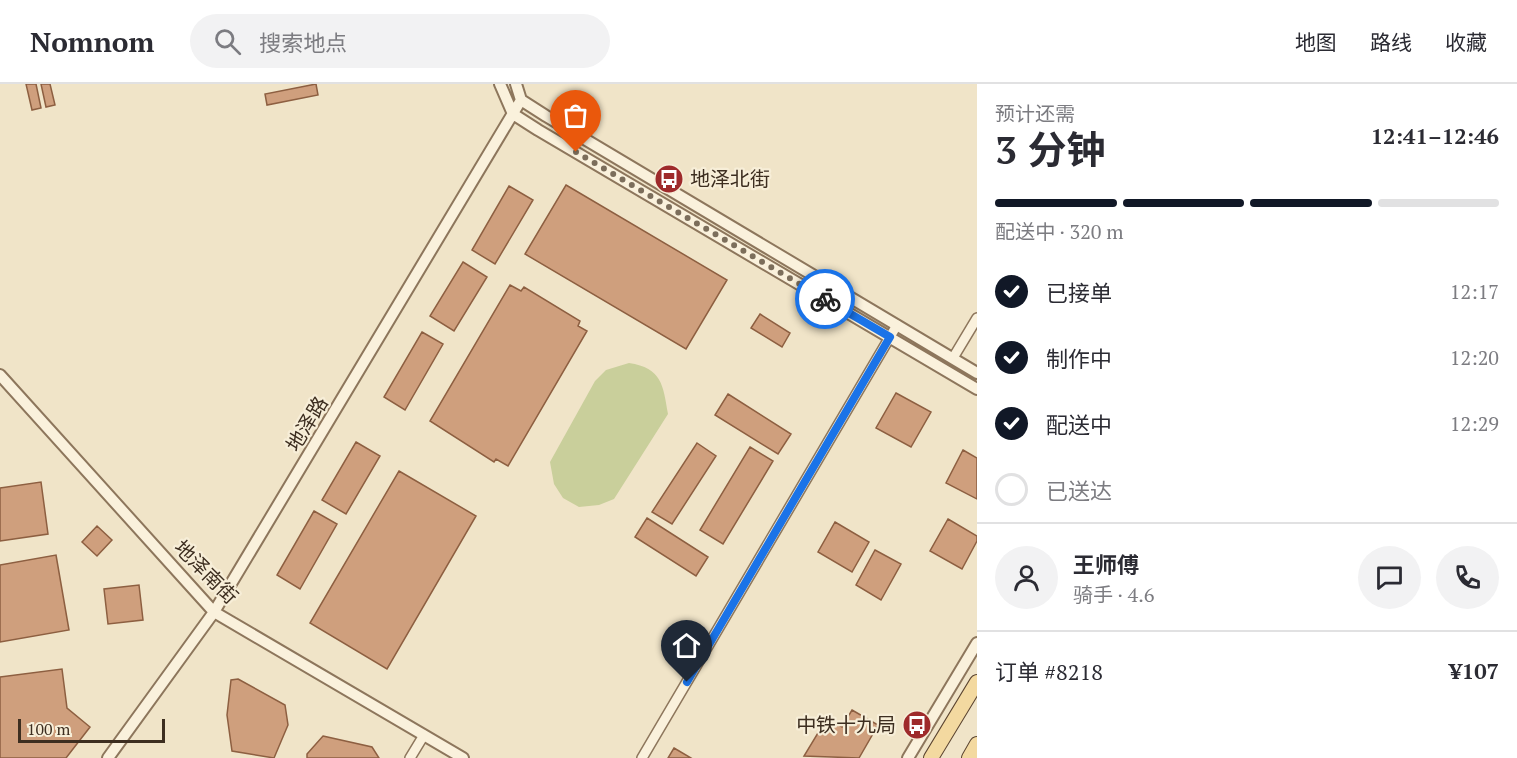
<!DOCTYPE html>
<html lang="zh">
<meta charset="utf-8">
<style>
:root{--surface:#fff;--page:#f2f2f3;--text:#2b2b33;--muted:#7c7c81;--line:#e1e1e2;--accent:#111827}
body{margin:0;font-family:"PT Serif","Noto Sans SC",serif;background:var(--page);color:var(--text);height:100vh;display:flex;flex-direction:column;font-size:22px;white-space:nowrap}
*{box-sizing:border-box;margin:0}
p{font-size:20px;color:var(--muted)}
.icon{flex:none;width:33px;height:33px;fill:none;stroke:currentColor;stroke-width:2;stroke-linecap:round;stroke-linejoin:round}
.map{position:relative;flex:1;overflow:hidden}
.drawer{display:flex;flex-direction:column;background:var(--surface);width:540px}
.drawer>*{flex:none}
.scale{position:absolute;left:18px;bottom:15px;width:147px;box-sizing:border-box;padding-left:6px;border:3px solid #3d2e20;border-top:0;font-size:16px;line-height:21px;white-space:nowrap;color:#3d2e20;-webkit-text-stroke:4px #f7eed8;paint-order:stroke}
.pin{position:absolute;display:grid;place-items:center;width:51px;height:51px;color:#fff;margin:-62px -26px;border-radius:50% 50% 50% 0;rotate:-45deg;box-shadow:0 0 6px #0007}
.pin .icon{rotate:45deg}
.courier{position:absolute;display:grid;place-items:center;width:60px;height:60px;margin:-30px;border:4px solid #1a73e8;border-radius:50%;background:#fff;color:#222;box-shadow:0 2px 8px #0007}
.head em{font-style:normal;font-weight:700}
.head div{display:flex;flex-direction:column-reverse}
.head{display:flex;align-items:center;justify-content:space-between;height:102px;padding:0 18px}
h1{font-size:39px;font-weight:700;line-height:45px}
.bar{display:grid;grid-template-columns:repeat(4,1fr);gap:9px 6px;align-content:center;height:72px;padding:0 18px}
.bar i{height:8px;border-radius:4px;background:var(--line)}
.bar .current{background:var(--accent)}
.bar p{grid-column:span 4}
.line{display:flex;align-items:center;gap:15px;padding:0 18px;border-top:2px solid var(--line)}
.line div{flex:1}
.round{display:grid;place-items:center;flex:none;width:63px;height:63px;border-radius:32px;background:var(--page)}
ol{padding:0 18px;list-style:none}
li{display:flex;align-items:center;gap:18px;height:66px}
li p{margin-inline-start:auto}
li .icon{padding:6px;border-radius:50%;background:var(--accent);color:#fff;stroke-width:4}
li:last-child{color:var(--muted)}
li i{width:33px;height:33px;border:3px solid var(--line);border-radius:50%}
header{display:flex;align-items:center;gap:36px;box-sizing:border-box;height:84px;padding:0 30px;background:var(--surface);border-bottom:2px solid var(--line)}
header strong{font-size:28px}
nav{display:flex;gap:33px;margin-inline-start:auto;font-size:21px}
.search{width:420px;height:54px;background:var(--page);display:flex;align-items:center;gap:15px;box-sizing:border-box;padding:0 21px;border-radius:33px;color:var(--muted);font-size:22px}
main{display:flex;flex:1;min-height:0}
.map>svg:first-child{display:block}
.green{fill:#c9cf9b}
.building{fill:#cf9f7d;stroke:#8d5f41;stroke-width:1.5}
.lines{fill:none;stroke-linecap:round;stroke-linejoin:round}
.minor-casing{stroke:#8d765c;stroke-width:12}
.tertiary-casing{stroke:#8d765c;stroke-width:14}
.primary-casing{stroke:#5b4430;stroke-width:16}
.minor{stroke:#faf1dc;stroke-width:9}
.tertiary{stroke:#faf1dc;stroke-width:10}
.primary{stroke:#f3d9a0;stroke-width:14}
.done{stroke:#7c6e5b;stroke-width:6;stroke-dasharray:0 10.8}
.route{stroke:#1a73e8;stroke-width:8}
.labels{text-anchor:middle;stroke-width:4.5;stroke-linejoin:round;paint-order:stroke}
.poi-label{font-size:20px;fill:#3d2e20;stroke:#f7eed8;text-anchor:start}
.street-label{font-size:20px;fill:#3d2e20;stroke:#f7eed8}
</style>
<header>
<strong>Nomnom</strong>
<div class="search"><svg class="icon" aria-label="search" viewBox="0 0 24 24"><circle cx="10" cy="10" r="6"/><path d="M15 15l6 6"/></svg>搜索地点</div>
<nav><a>地图</a><a>路线</a><a>收藏</a></nav>
</header>
<main>
<div class="map">
<svg width="977" height="674" viewBox="0 0 977 674">
<rect width="100%" height="100%" fill="#f0e4c8"/>
<path class="green" d="M629 279C662 284 663 301 668 330L614 415 599 421 579 423 563 414 554 400 550 378 595 297 606 286Z"/>
<path class="building" d="M26 0H36L41 24 32 26Z
M41 0H50L55 21 46 23Z
M316 0 318 11 267 21 265 10Z
M566 101 727 196 686 265 525 170Z
M509 102 533 116 495 180 472 166Z
M463 178 487 193 454 247 430 232Z
M510 201 521 207 524 203 580 237 578 242 587 247 508 382 496 375 494 378 430 337Z
M760 230 790 249 782 263 751 244Z
M422 248 443 260 405 326 384 313Z
M896 309 931 328 911 363 876 344Z
M728 310 791 350 778 370 715 331Z
M356 358 380 372 346 430 322 416Z
M697 359 716 372 672 440 652 428Z
M750 363 773 377 723 460 700 446Z
M963 366 977 374V415L946 399Z
M399 387 476 432 387 585 310 539Z
M41 398 48 450 0 457V404Z
M314 427 337 440 300 505 277 491Z
M647 434 708 473 696 492 635 453Z
M948 435 977 452V457L962 485 930 467Z
M835 438 869 458 852 488 818 468Z
M97 442 112 456 97 472 82 458Z
M875 466 901 480 881 516 856 501Z
M56 471 69 546 0 558V481Z
M139 501 143 536 108 540 104 505Z
M62 585 67 624 90 643 66 674H0V593Z
M238 595 285 621 288 641 274 674 232 667 227 631 231 596Z
M852 626 878 641 859 674 804 672 827 634 842 643Z
M323 652 372 663 379 674H307V670Z
M674 664 691 674H668Z"/>
<g class="lines">
<g class="minor-casing">
<path id="minor" d="M953 274 977 234
M410 674 424 651
M642 674 897 241"/>
</g>
<g class="tertiary-casing">
<path id="tertiary" d="M500 0 513 30 538 46 977 305
M516 0 521 16 546 32 977 289
M0 291 214 528 463 674
M108 674 214 528 521 16
M908 674 977 559"/>
</g>
<g class="primary-casing">
<path id="primary" d="M931 674 977 598
M969 674 977 660"/>
</g>
<use href="#minor" class="minor"/>
<use href="#tertiary" class="tertiary"/>
<use href="#primary" class="primary"/>
</g>
<g class="lines">
<path class="done" d="M576 68 825 215"/>
<path class="route" d="M687 598 890 253 825 215"/>
</g>
<defs>
<g id="bus-disc" transform="scale(1.5)"><circle r="9.5" fill="#9e2a2b" stroke="#f7eed8"/><path d="M-5-6H5V4H4V6H2V4H-2V6H-4V4H-5ZM-3.5-4V0h7V-4ZM-3.5 1.2v1.5H-2V1.2ZM2 1.2v1.5H3.5V1.2Z" fill="#fff"/></g>
</defs>
<g fill-rule="evenodd">
<use href="#bus-disc" x="669" y="95"/>
<use href="#bus-disc" x="917" y="641"/>
</g>
<g class="labels">
<g class="poi-label">
<text x="690" y="102">地泽北街</text>
<text x="896" y="648" text-anchor="end">中铁十九局</text>
</g>
<g class="street-label">
<text transform="translate(307 340) rotate(-59)" y="7">地泽路</text>
<text transform="translate(206 488) rotate(45)" y="7">地泽南街</text>
</g>
</g>
</svg>
<div class="scale">100 m</div>
<div class="pin" style="left:576px;top:68px;background:#ea580c"><svg class="icon" aria-label="bag" viewBox="0 0 24 24"><path d="M5 8h14l-1 12H6zM9 8a3 3 0 0 1 6 0"/></svg></div>
<div class="pin" style="left:687px;top:598px;background:#1f2937"><svg class="icon" aria-label="home" viewBox="0 0 24 24"><path d="M3 11l9-7 9 7M6 9v11h12V9"/></svg></div>
<div class="courier" style="left:825px;top:215px"><svg class="icon" aria-label="bike" viewBox="0 0 24 24"><circle cx="6" cy="16" r="4"/><circle cx="18" cy="16" r="4"/><path d="M6 16l4-8h5l3 8M10 8l3 8H6M13 5h3"/></svg></div>
</div>
<section class="drawer">
<div class="head"><div><h1>3 分钟</h1><p>预计还需</p></div><em>12:41–12:46</em></div>
<div class="bar"><i class="current"></i><i class="current"></i><i class="current"></i><i></i><p>配送中 · 320 m</p></div>
<ol>
<li><svg class="icon" aria-label="check" viewBox="0 0 24 24"><path d="M5 12l5 5 9-10"/></svg>已接单<p>12:17</p></li>
<li><svg class="icon" aria-label="check" viewBox="0 0 24 24"><path d="M5 12l5 5 9-10"/></svg>制作中<p>12:20</p></li>
<li><svg class="icon" aria-label="check" viewBox="0 0 24 24"><path d="M5 12l5 5 9-10"/></svg>配送中<p>12:29</p></li>
<li><i></i>已送达</li>
</ol>
<div class="line" style="height:108px"><a class="round"><svg class="icon" aria-label="person" viewBox="0 0 24 24"><circle cx="12" cy="8" r="4"/><path d="M4 21q1-7 8-7t8 7"/></svg></a><div><b>王师傅</b><p>骑手 · 4.6</p></div><a class="round"><svg class="icon" aria-label="chat" viewBox="0 0 24 24"><path d="M4 5h16v11H9l-5 4z"/></svg></a><a class="round"><svg class="icon" aria-label="phone" viewBox="0 0 24 24"><path d="M5 4h4l2 5-3 2q2 4 5 5l2-3 5 2v4C11 20 4 13 5 4z"/></svg></a></div>
<div class="line" style="height:78px"><div>订单 #8218</div><b>¥107</b></div>
</section>
</main>
